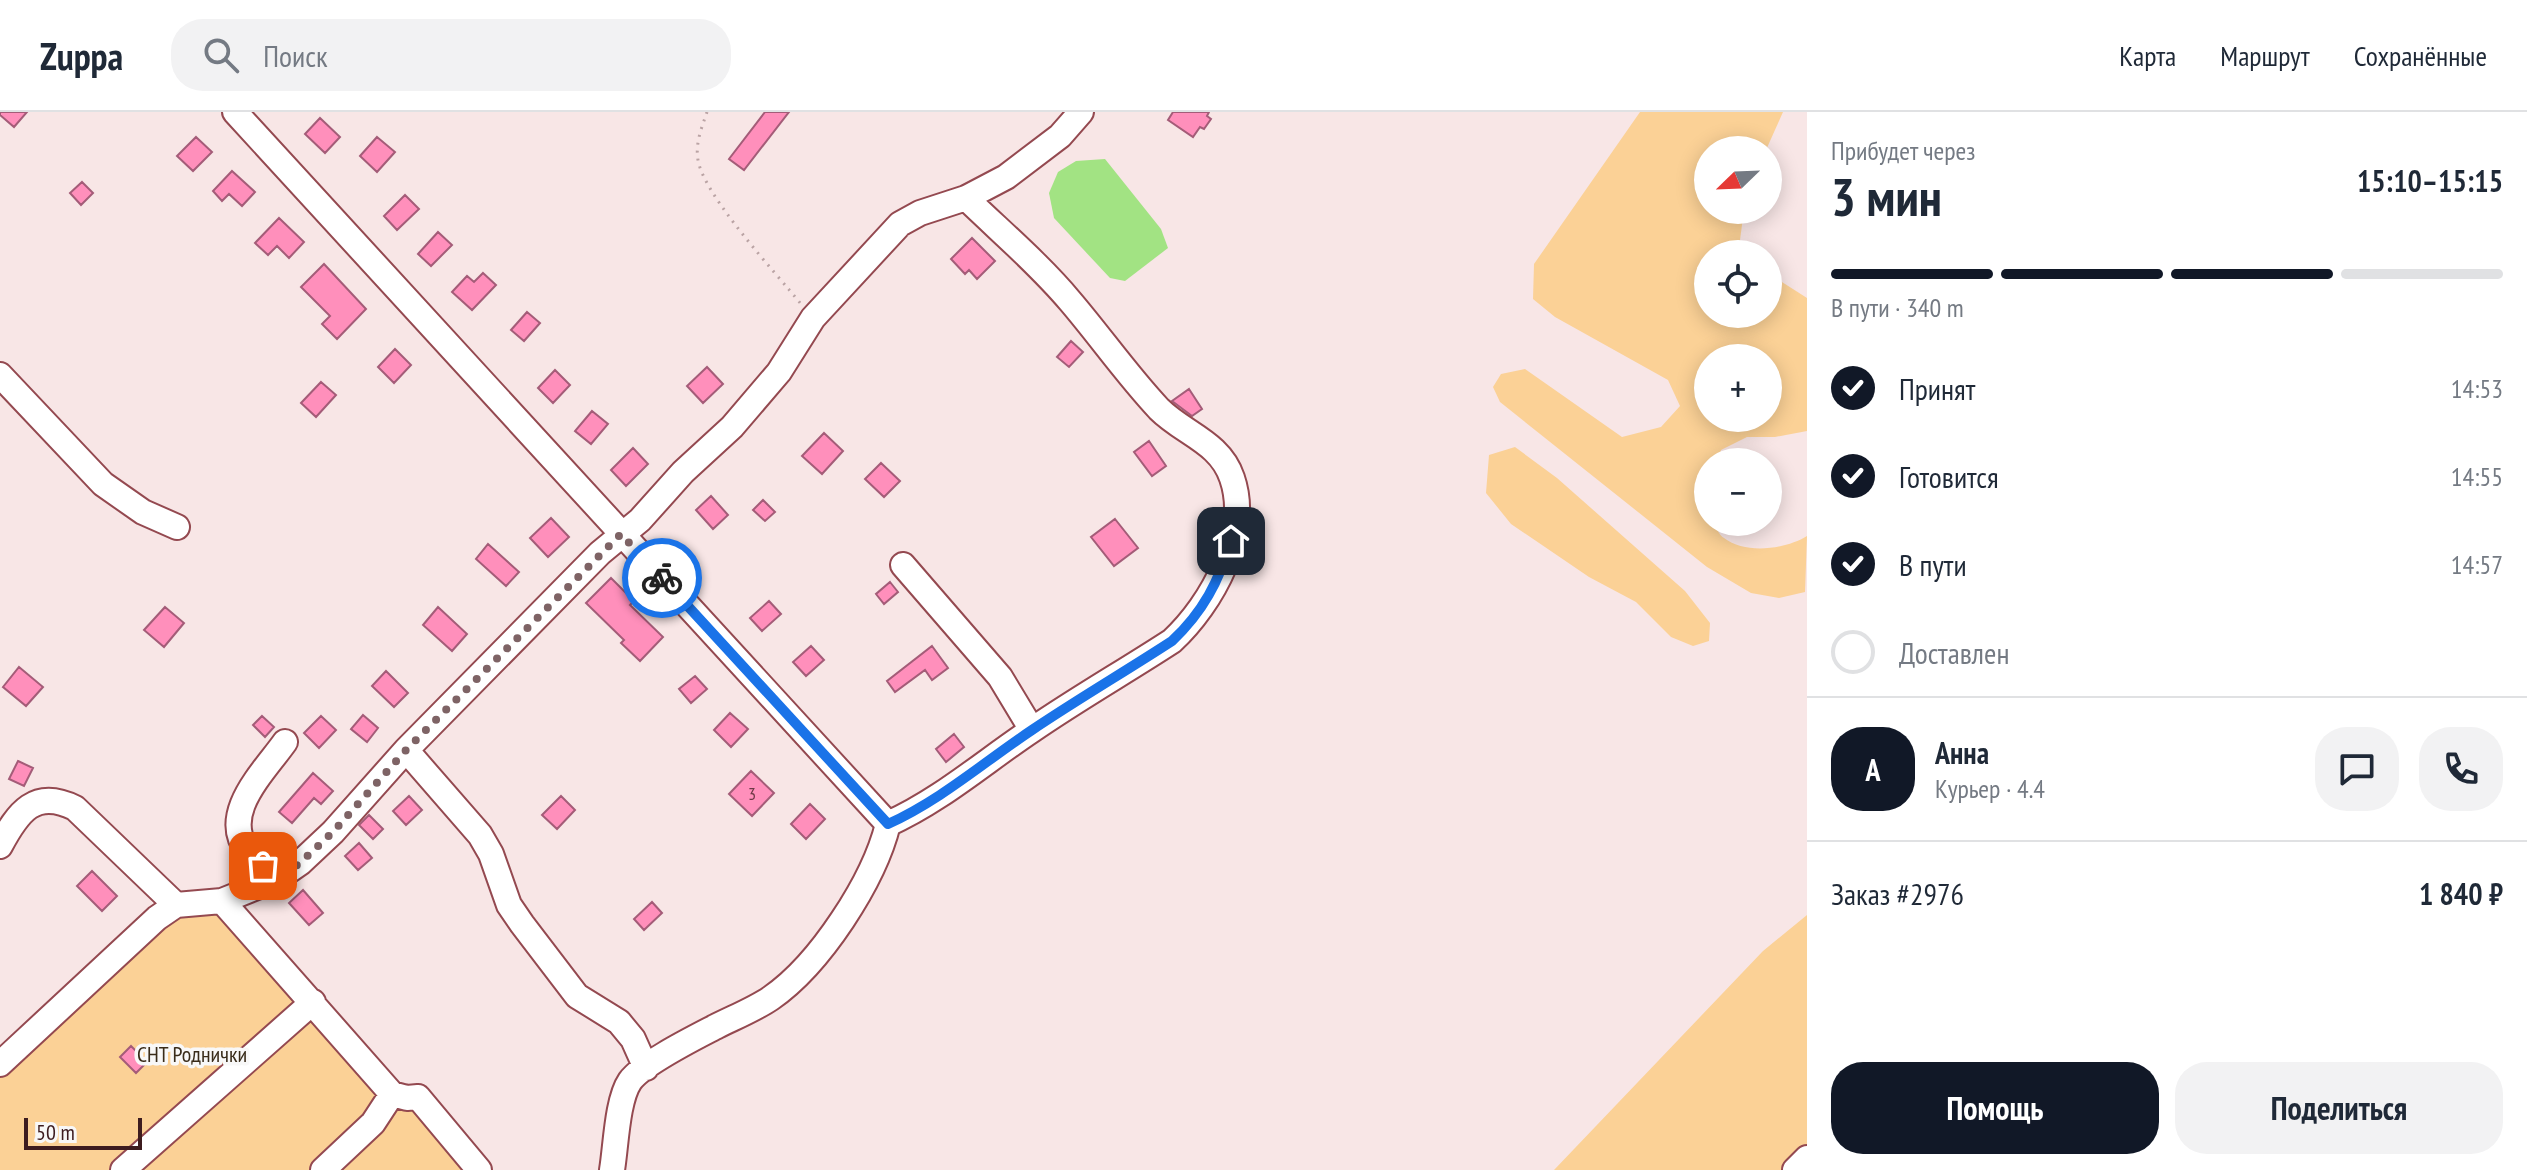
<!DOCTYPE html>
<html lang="ru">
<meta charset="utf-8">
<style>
:root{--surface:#fff;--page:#f2f2f3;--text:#1f2937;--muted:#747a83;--line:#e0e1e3;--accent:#111827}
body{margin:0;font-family:"PT Sans Narrow",sans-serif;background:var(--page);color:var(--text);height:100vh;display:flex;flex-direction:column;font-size:30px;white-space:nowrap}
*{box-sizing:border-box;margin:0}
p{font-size:26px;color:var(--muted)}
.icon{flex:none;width:44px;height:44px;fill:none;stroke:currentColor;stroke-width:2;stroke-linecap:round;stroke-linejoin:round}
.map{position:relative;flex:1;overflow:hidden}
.panel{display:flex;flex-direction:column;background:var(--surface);width:720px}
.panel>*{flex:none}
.needle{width:52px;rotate:247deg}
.buttons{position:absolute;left:1694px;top:24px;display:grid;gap:16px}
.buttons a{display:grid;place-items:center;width:88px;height:88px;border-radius:50%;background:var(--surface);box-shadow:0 4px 20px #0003;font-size:40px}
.scale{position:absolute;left:24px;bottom:20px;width:118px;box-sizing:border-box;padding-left:8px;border:4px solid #3d1c1f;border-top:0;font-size:22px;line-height:28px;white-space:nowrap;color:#3d1c1f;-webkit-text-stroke:6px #f8f8f8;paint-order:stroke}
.pin{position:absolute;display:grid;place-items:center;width:68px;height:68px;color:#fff;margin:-34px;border-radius:16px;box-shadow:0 4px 12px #0006}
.courier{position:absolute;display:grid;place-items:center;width:80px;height:80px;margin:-40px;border:6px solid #1a73e8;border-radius:50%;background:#fff;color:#222;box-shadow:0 2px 10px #0007}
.headline em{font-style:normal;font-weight:700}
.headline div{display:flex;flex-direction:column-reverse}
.headline{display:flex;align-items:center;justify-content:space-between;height:136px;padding:0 24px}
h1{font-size:52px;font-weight:700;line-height:60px}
.bar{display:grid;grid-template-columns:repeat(4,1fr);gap:12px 8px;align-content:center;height:96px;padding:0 24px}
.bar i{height:10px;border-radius:6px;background:var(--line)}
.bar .current{background:var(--accent)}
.bar p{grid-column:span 4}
.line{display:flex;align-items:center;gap:20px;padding:0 24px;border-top:2px solid var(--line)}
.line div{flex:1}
.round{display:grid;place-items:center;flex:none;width:84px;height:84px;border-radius:32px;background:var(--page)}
ol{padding:0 24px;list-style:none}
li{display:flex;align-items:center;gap:24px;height:88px}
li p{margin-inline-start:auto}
li .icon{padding:8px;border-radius:50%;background:var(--accent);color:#fff;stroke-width:4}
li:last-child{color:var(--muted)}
li i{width:44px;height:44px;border:4px solid var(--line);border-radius:50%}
.cta{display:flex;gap:16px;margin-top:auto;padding:16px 24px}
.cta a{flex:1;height:92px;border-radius:32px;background:var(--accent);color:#fff;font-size:32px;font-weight:700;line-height:92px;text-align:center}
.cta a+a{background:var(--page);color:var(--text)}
header{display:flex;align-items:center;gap:48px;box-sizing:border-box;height:112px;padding:0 40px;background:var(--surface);border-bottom:2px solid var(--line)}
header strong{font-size:38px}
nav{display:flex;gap:44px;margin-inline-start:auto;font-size:28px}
.search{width:560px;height:72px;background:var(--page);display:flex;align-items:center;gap:20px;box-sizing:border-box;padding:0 28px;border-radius:32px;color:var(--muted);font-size:30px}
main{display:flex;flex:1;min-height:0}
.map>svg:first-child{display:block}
.green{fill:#fbd196;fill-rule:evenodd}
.water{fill:#a2e383}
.building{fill:#ff8fbb;stroke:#a45c78;stroke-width:2}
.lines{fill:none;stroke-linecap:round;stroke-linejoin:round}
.minor-casing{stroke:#944950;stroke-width:28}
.path{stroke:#baa3a4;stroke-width:3;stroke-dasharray:2 6;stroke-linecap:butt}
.minor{stroke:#fff;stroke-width:24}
.done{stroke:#7e6365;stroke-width:8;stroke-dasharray:0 14.4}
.route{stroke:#1a73e8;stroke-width:10}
.labels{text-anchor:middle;stroke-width:7;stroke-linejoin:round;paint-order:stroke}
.number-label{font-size:18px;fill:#6e3946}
.park-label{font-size:22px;fill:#392c1a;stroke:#f8f8f8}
</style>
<header>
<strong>Zuppa</strong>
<div class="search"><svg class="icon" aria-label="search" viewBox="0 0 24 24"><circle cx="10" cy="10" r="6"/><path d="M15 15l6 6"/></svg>Поиск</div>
<nav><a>Карта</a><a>Маршрут</a><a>Сохранённые</a></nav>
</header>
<main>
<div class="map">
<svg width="1807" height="1058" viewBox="0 0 1807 1058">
<rect width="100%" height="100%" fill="#f8e6e6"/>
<path class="green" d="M1640 0H1783L1766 38H1708V98H1744L1740 128 1748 142H1708V202H1768V161L1807 186V319L1775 325H1747L1721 338 1718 350H1708L1706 397 1708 410H1713C1716 415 1719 423 1724 426 1746 443 1786 437 1807 424L1805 480 1779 486 1751 481 1707 455 1500 290 1493 275 1501 262 1525 257 1622 325 1661 315 1680 294 1668 268 1555 205 1533 187 1534 152ZM1708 246H1768V306H1708Z
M1515 335 1557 366 1685 479 1710 511 1709 529 1693 534 1671 525 1636 490 1589 465 1511 412 1486 381 1489 343Z
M190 800 221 801 411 995 463 1058H0V940L169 808Z
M1807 803V1058H1554L1763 839Z"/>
<path class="water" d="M1105 47 1161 117 1168 136 1125 169 1110 166 1054 106 1049 81 1058 60 1076 49Z"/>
<path class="building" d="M0 0H27L14 15 0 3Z
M765 0H789L744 58 729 47Z
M1173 0H1209L1207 4 1211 7 1204 17 1200 15 1193 25 1168 8Z
M320 6 340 25 325 41 305 22Z
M196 25 212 40 193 59 177 44Z
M377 25 395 40 377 60 360 44Z
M232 59 255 80 242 94 229 82 222 89 213 79Z
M82 70 93 81 81 93 70 81Z
M405 83 419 97 397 118 384 104Z
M279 106 304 130 289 146 277 134 268 143 255 131Z
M438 120 452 133 431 154 418 142Z
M972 126 995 149 977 167 969 158 965 162 951 147Z
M324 152 366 197 337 227 322 212 330 204 301 175Z
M483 161 496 173 472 198 452 180 467 164 474 170Z
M527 200 540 211 524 229 511 218Z
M1071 229 1083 240 1069 255 1057 245Z
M395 237 411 253 394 271 378 255Z
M707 255 723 272 703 291 687 274Z
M555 258 570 273 553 291 538 276Z
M321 270 336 283 316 305 301 291Z
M1189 277 1202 297 1192 304 1172 289Z
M592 299 608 312 591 332 575 319Z
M824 321 843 339 822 362 802 344Z
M1149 329 1166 354 1152 364 1134 340Z
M633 336 648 352 626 374 611 358Z
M881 351 900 369 884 385 865 367Z
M711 384 728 403 713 417 696 398Z
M763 388 775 400 765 409 753 398Z
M551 406 569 425 548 445 530 426Z
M1115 407 1138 436 1114 454 1091 425Z
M488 432 519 460 506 474 476 447Z
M611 466 634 489 630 493 663 525 640 549 621 531 624 528 586 491Z
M890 470 898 480 884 492 876 482Z
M769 489 781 502 762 519 750 506Z
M165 495 184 511 164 535 144 518Z
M438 495 467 522 452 539 423 513Z
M811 534 824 548 806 564 793 550Z
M932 534 948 556 932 568 925 558 895 580 887 569Z
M19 555 43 575 26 594 3 575Z
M386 559 408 581 394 595 372 574Z
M695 564 707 577 691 591 679 577Z
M730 601 748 617 731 635 714 618Z
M363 603 378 616 367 630 351 617Z
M262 604 274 615 265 625 253 613Z
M321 604 336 618 319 636 304 621Z
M954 622 964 635 946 650 936 637Z
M18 649 33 656 24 674 9 667Z
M751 659 774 681 752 704 729 682Z
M313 661 333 679 321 692 314 686 292 711 279 700Z
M409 684 422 698 406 713 393 699Z
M561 684 575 698 557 717 542 703Z
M810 692 825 707 806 727 791 712Z
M369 703 383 717 373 727 359 713Z
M359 731 372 746 358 758 345 744Z
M92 759 117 784 102 799 77 774Z
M303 778 323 801 309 813 289 791Z
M652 790 662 801 644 818 634 807Z
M131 934 147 950 136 961 120 945Z"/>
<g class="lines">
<g class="minor-casing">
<path id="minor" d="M235 0 888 712
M0 263 103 372 143 400 177 415
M903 453 1000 565 1032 618
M406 638 480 723 491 742 509 793 522 812 577 884 619 910 633 927 646 956
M888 712C941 688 984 650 1032 618 1077 587 1126 559 1172 529 1212 492 1251 421 1232 366 1220 330 1184 322 1159 297 1127 263 1100 224 1070 189 1039 152 1001 120 966 86
M0 734C18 700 35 676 75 696L176 793
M277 767C268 759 256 751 249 741 218 703 263 661 285 630
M222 789 277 767 300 751 333 720 406 638 600 441 640 408 683 360 732 315 779 260 813 206 900 112 920 101 966 86 1006 65 1060 24 1081 0
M0 952 157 806 176 793 222 789 392 982 407 986 418 985 479 1058
M123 1058 313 890
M323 1058 373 1011 392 982
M612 1058C616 1034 617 988 630 969 643 951 696 925 717 914 735 905 755 897 771 886 820 852 874 769 888 712
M1795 1058 1807 1046"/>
</g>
<path class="path" d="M707 0C702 15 695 31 698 48 704 84 776 161 801 192"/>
<use href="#minor" class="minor"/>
</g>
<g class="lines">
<path class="done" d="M263 754 277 767 300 751 333 720 406 638 621 422 662 466"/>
<path class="route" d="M662 466 888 712C941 688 984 650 1032 618 1078 587 1126 559 1172 529 1203 500 1219 469 1231 429"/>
</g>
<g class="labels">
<g class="number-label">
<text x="752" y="688">3</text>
</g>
<g class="park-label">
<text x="192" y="950">СНТ Роднички</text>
</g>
</g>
</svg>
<div class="buttons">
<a><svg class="needle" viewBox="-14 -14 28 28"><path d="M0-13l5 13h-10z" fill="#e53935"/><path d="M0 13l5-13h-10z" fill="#747a83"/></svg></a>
<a><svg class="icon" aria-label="locate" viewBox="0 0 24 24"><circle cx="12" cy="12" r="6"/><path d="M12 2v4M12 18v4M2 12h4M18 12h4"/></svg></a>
<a>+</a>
<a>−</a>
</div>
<div class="scale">50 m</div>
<div class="pin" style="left:263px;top:754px;background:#ea580c"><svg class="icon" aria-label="bag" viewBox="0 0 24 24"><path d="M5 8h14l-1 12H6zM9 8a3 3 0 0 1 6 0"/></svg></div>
<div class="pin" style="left:1231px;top:429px;background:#1f2937"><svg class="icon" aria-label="home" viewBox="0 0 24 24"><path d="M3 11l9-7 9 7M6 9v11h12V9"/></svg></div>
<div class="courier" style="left:662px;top:466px"><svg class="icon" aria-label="bike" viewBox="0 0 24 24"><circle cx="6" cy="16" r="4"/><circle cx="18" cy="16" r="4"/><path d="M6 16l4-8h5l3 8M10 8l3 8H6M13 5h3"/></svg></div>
</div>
<section class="panel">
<div class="headline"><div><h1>3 мин</h1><p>Прибудет через</p></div><em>15:10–15:15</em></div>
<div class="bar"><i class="current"></i><i class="current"></i><i class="current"></i><i></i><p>В пути · 340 m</p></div>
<ol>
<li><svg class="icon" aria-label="check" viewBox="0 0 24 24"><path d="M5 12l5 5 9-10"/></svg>Принят<p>14:53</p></li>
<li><svg class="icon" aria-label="check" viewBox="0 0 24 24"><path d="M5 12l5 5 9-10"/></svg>Готовится<p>14:55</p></li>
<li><svg class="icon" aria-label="check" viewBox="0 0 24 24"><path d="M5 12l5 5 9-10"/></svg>В пути<p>14:57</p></li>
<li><i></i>Доставлен</li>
</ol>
<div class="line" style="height:144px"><b class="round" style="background:var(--accent);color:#fff">А</b><div><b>Анна</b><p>Курьер · 4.4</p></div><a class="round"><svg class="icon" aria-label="chat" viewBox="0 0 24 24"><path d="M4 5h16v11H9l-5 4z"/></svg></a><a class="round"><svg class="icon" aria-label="phone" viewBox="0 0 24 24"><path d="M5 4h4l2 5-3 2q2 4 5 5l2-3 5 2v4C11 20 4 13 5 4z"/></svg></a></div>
<div class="line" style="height:104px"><div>Заказ #2976</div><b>1 840 ₽</b></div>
<div class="cta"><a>Помощь</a><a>Поделиться</a></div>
</section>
</main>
